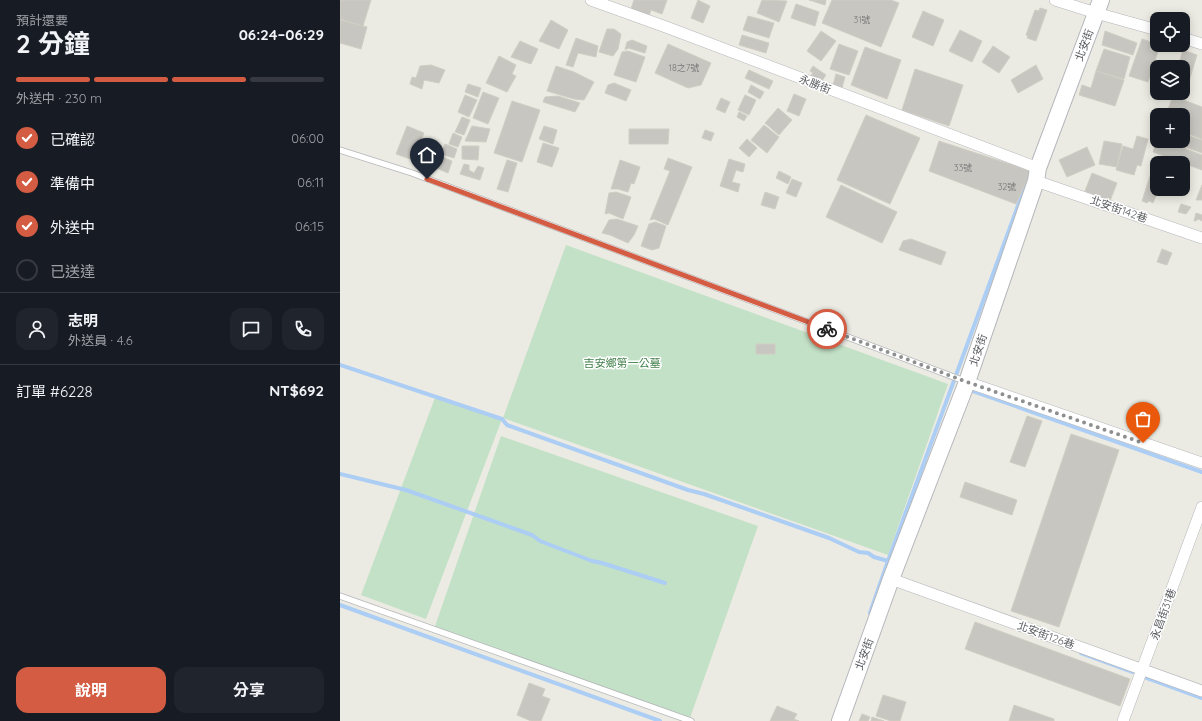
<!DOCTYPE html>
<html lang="zh-TW">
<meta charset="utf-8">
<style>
:root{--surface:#171b24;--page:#20242c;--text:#f1f3f6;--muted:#9ea1a6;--line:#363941;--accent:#d35c43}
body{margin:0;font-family:Quicksand,"Noto Sans TC",sans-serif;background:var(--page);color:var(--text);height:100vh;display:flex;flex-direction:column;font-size:15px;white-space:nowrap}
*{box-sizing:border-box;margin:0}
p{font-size:13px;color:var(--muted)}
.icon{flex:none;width:22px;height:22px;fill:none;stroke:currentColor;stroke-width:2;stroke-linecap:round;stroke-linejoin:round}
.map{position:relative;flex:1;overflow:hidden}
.sheet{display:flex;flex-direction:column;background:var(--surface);width:340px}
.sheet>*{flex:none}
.fabs{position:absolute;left:810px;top:12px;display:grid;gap:8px}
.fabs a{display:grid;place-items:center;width:40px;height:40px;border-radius:8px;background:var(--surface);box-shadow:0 2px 10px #0003;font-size:20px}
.pin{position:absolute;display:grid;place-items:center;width:34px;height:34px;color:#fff;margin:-41px -17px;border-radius:50% 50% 50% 0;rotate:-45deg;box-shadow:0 0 4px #0007}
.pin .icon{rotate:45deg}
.courier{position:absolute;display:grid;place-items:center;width:40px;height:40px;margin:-20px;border:3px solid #d35c43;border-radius:50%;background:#fff;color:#222;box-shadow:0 1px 5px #0007}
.overview em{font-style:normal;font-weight:700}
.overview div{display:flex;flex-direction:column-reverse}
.overview{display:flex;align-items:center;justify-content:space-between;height:68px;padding:0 16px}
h1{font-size:26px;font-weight:700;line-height:30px}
.bar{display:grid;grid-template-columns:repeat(4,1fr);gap:6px 4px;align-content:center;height:48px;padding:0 16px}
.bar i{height:5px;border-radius:3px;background:var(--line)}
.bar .selected{background:var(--accent)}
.bar p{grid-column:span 4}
.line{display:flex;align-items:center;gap:10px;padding:0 16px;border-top:1px solid var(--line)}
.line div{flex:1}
.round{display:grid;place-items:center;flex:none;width:42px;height:42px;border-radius:12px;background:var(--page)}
ol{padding:0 16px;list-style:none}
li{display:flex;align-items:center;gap:12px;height:44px}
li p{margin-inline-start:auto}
li .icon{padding:4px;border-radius:50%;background:var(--accent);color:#fff;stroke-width:4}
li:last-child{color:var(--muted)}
li i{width:22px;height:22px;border:2px solid var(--line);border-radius:50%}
.button{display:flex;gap:8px;margin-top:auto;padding:8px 16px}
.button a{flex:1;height:46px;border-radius:12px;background:var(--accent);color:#fff;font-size:16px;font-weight:700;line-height:46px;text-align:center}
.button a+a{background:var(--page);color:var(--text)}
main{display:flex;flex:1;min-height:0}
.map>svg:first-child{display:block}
.green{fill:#c3e1c6}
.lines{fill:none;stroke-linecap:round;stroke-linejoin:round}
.stream{stroke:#accdf4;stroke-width:4}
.building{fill:#c8c6c0;stroke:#d0cdc3}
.lane-casing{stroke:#b4b5b9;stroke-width:7}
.street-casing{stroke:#b4b5b9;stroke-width:12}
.secondary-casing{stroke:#b5b7bc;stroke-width:18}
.lane{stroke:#fff;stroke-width:5.5}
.street{stroke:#fff;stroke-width:11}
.secondary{stroke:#fff;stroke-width:16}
.done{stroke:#8e8f8f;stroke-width:4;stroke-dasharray:0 7.2}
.route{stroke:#d35c43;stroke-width:5}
.labels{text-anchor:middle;stroke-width:3;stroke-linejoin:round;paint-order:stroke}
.number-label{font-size:9px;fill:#77787a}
.street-label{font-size:11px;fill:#5c5e62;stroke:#fff}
.park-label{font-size:11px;fill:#3f7e48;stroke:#fff}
</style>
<main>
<section class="sheet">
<div class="overview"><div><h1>2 分鐘</h1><p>預計還要</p></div><em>06:24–06:29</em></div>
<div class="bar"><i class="selected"></i><i class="selected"></i><i class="selected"></i><i></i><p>外送中 · 230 m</p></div>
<ol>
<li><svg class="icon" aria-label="check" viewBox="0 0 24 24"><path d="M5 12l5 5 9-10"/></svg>已確認<p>06:00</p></li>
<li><svg class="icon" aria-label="check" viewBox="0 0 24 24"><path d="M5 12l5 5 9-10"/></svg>準備中<p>06:11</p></li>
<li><svg class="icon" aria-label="check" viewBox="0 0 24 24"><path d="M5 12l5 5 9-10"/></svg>外送中<p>06:15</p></li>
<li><i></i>已送達</li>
</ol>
<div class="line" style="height:72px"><a class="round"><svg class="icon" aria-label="person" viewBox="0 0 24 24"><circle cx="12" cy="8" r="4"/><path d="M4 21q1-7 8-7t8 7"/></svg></a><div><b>志明</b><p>外送員 · 4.6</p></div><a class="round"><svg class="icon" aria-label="chat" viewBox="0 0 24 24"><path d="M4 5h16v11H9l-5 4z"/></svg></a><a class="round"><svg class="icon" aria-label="phone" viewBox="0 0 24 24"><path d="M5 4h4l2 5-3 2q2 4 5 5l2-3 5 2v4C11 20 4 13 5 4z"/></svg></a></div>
<div class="line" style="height:52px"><div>訂單 #6228</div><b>NT$692</b></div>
<div class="button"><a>說明</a><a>分享</a></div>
</section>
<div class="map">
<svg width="862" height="721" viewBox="0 0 862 721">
<rect width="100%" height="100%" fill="#ecebe3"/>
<path class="green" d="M226 245 608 384 548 555 163 418Z
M96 395 162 419 86 619 21 595Z
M161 436 418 526 350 718 94 629Z"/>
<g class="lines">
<path class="stream" d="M0 365 162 419 167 425 348 490 364 494 489 538 519 552 528 553 534 557 548 561
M630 390 862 472
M0 474 66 490 192 535 200 541 252 561 262 563 325 583
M0 605 320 721
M530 613 548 561 687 181
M741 653 793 672
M807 678 862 698"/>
</g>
<path class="building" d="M0 0H31L23 26 0 19Z
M294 0H327L322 14 311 10 309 16 291 9Z
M358 0 370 6 363 23 351 18Z
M422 0 447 1 439 22 417 13Z
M469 0H486L485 5Z
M492 0H551L559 3 541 47 482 23Z
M456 4 479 12 475 26 451 18Z
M700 8 707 10 696 41 687 38 688 36 686 35 695 10 699 11Z
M583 11 604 20 593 46 572 37Z
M408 16 434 23 429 38 403 30Z
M0 20 27 27 21 49 0 43Z
M211 20 228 30 219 49 199 41Z
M267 29H274L281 34 278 49 273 56 259 52Z
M620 30 642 41 632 62 609 51Z
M481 31 496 41 481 61 467 51Z
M765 31 797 43 793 55 762 45Z
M402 35 429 43 426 53 399 45Z
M236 38 258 46 256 57 238 53 233 67 226 65Z
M802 39 820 45 808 82 789 76Z
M292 40 307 46 305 53 288 48 285 50 287 42Z
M180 41 198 49 191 64 171 57Z
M328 44 371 63 361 85 348 88 315 73Z
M499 44 518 51 509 75 490 69Z
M653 46 670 57 659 73 642 62Z
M525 47 561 60 547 99 511 85Z
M764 49 790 57 784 79 756 71Z
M843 50 857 55 849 81 843 80V67H838Z
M288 51 305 57 296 82 274 75 282 52Z
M159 56 176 65 172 74 176 76 167 92 146 83Z
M91 65 105 70 99 83 84 80 82 89 70 84 72 77 76 78 80 66Z
M696 65 703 79 678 93 671 80Z
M216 66 234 72 254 82 244 100 234 99 207 91Z
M473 66 486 75 481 82 471 75 473 73 470 71Z
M575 69 623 85 609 126 562 110Z
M409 70 433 81 429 89 405 78Z
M756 71 784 80 775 106 739 95 742 85 751 88Z
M496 74 505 77 502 88 493 85Z
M274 83 291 90 286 101 265 93 268 85Z
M128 84 141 88 138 97 125 92Z
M411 85 424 92 420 99 408 92Z
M143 92 159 98 148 124 133 118Z
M454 94 466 99 459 116 447 111Z
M125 95 137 100 129 117 118 112Z
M405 95 416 100 409 115 398 110Z
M218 96 240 103 235 112 203 102 205 97Z
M833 96 862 107V139L843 132V115H826Z
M381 98 390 102 385 113 376 109Z
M172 101 200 110 182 162 154 153Z
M438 108 452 120 439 135 425 123Z
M399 112 407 116 404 121 397 117Z
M526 115 580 138 550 204 497 180Z
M122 117 130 120 124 135 115 132Z
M424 125 439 137 427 153 411 140Z
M67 126 84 133 73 160 56 154Z
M132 126 150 129 146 142 125 141Z
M204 126 217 130 213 144 199 139Z
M289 129H329L328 144H289Z
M365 130 374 133 371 141 362 138Z
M113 133 122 137 118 147 109 144Z
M843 134 862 140V153L829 141H843Z
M797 136 808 139 801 166 797 165 794 175 776 170 783 146 793 149Z
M407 139 417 148 409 157 399 148Z
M599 141 691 171 676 204 589 171Z
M764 141 782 144 777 167 759 164Z
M817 141H825L862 155V170L813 152Z
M203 143 219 148 212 167 197 162Z
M105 144 117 149 114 158 101 154Z
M122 146H139L138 160 122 159Z
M747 147 755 165 727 177 719 160Z
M100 156 112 161 108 173 96 168Z
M328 158 352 167 328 225 314 219 310 220 330 171 324 169Z
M389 159 405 164 403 172 396 170 392 182 400 184 398 192 380 186Z
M167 160 177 163 168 192 157 189Z
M280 160 300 167 294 184 291 183 288 192 278 189H271Z
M124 164 129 165V170L134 173 138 166 144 168 140 180 120 174Z
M439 171 451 177 448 184 436 178Z
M752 173 777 183 770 201 745 191Z
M811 173 817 175 815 182 817 183V189H819L813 203 809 201 807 203 802 201Z
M452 179 462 183 456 197 446 193Z
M501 185 557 212 542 243 486 217Z
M862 185V200H856Z
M276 192 291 197 283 219 269 213 265 214 269 193Z
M425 192 439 197 435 209 421 205Z
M841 204 851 207 846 214 838 212Z
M856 213 862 215V221L858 219 856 221H854Z
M277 219 298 226 294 235 288 243 270 235 262 233 269 220Z
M315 222 326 226 319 248 312 250 301 246 309 224Z
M571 239 606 252 601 265 559 250 563 241Z
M822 249 832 253 827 265 817 262Z
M416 344H435V354H416Z
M687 416 702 421 685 467 670 462Z
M731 434 779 450 719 627 671 611Z
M625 482 677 500 672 515 620 497Z
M635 622 790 679 780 706 625 649Z
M189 683 205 689 202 696 210 699 201 721H191L177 715Z
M543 695 566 702 560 721H551L536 716Z
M674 705 714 719V721H669Z
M437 706 457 714 454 719 459 721H430Z
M522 714 530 717 528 721H519Z
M532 717 544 721H531Z"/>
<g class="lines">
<g class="lane-casing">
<path id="lane" d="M0 150 72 173 627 382
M0 596 351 721"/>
</g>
<g class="street-casing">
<path id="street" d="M251 0 326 27 698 168
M715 0 756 13 817 30
M843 38 862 44
M696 181 862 238
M627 382 862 463
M551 579 862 691
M783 721 862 507"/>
</g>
<g class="secondary-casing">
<path id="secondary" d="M500 721 551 579 627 382 696 181 698 168 761 0"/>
</g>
<use href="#lane" class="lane"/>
<use href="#street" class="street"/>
<use href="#secondary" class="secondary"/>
</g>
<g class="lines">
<path class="done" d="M487 329 627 382 803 443"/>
<path class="route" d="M87 179 487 329"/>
</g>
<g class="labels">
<g class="number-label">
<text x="522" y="23">31號</text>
<text x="344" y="71">18之7號</text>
<text x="623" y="171">33號</text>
<text x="667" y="190">32號</text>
</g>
<g class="street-label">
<text transform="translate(744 45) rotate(-70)" y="4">北安街</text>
<text transform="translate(475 84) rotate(21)" y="4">永勝街</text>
<text transform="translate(779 209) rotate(19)" y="4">北安街142巷</text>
<text transform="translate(638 350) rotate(-71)" y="4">北安街</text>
<text transform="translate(823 614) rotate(-70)" y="4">永昌街31巷</text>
<text transform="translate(706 635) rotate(20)" y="4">北安街126巷</text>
<text transform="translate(524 654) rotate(-70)" y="4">北安街</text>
</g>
<g class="park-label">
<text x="282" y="367">吉安鄉第一公墓</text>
</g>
</g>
</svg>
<div class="fabs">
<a><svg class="icon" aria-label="locate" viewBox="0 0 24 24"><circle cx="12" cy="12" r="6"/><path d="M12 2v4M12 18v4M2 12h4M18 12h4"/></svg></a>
<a><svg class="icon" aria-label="layers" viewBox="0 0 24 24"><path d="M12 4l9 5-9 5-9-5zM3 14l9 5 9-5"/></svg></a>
<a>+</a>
<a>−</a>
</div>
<div class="pin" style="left:803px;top:443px;background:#ea580c"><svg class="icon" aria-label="bag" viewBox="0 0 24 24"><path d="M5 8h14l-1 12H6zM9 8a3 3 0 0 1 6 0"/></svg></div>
<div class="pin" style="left:87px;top:179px;background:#1f2937"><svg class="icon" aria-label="home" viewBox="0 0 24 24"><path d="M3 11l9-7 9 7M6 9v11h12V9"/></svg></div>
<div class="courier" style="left:487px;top:329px"><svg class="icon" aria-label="bike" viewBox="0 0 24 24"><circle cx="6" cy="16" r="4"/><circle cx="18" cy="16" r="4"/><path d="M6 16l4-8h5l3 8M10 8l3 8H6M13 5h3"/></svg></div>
</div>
</main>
